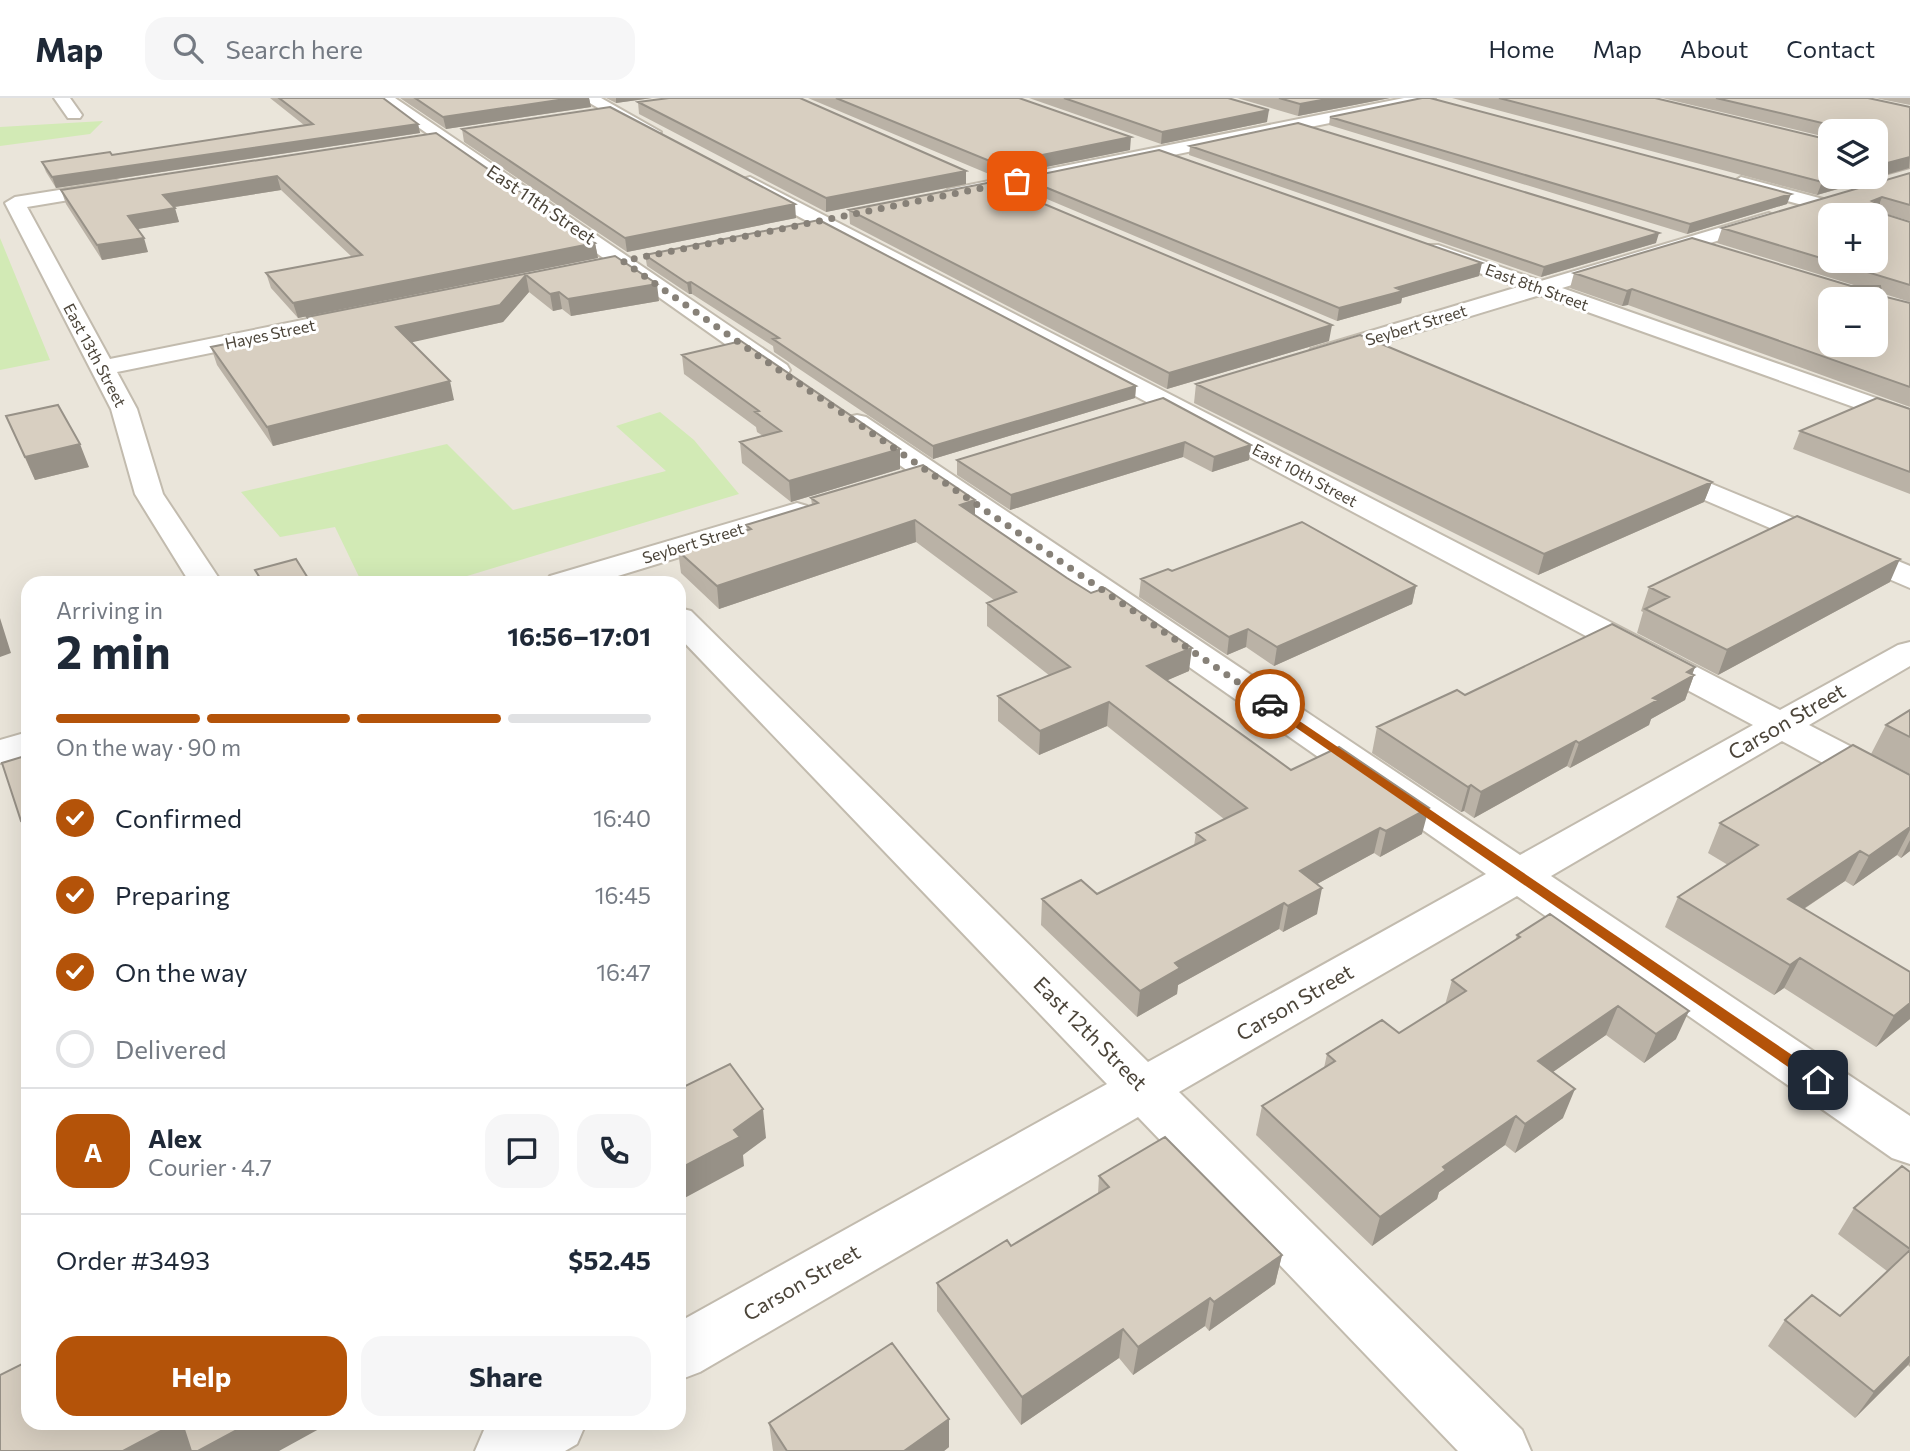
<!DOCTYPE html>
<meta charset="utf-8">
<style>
:root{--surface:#fff;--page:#f6f6f7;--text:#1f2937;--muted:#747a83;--line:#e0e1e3;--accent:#b45309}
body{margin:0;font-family:Commissioner,sans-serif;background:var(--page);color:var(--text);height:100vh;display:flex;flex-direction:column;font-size:26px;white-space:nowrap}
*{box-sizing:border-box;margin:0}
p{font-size:23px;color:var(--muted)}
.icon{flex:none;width:38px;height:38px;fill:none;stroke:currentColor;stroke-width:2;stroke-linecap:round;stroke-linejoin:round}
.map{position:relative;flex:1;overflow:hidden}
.panel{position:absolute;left:21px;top:478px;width:665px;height:854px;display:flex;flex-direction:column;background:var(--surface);border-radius:21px;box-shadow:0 7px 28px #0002}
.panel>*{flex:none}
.buttons{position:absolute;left:1818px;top:21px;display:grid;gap:14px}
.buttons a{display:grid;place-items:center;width:70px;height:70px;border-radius:14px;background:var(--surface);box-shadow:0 7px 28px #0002;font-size:35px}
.pin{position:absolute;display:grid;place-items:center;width:60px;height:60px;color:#fff;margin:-30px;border-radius:14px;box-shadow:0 4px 10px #0006}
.courier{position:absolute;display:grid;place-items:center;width:70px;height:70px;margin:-35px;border:5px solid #b45309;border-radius:50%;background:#fff;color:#222;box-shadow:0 2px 9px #0007}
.overview em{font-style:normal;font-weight:700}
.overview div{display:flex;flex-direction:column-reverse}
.overview{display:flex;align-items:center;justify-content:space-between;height:119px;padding:0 35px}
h1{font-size:46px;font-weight:700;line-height:52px}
.bar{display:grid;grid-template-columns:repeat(4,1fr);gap:10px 7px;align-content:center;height:84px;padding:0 35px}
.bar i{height:9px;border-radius:5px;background:var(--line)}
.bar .on{background:var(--accent)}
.bar p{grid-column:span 4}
.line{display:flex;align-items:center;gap:18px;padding:0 35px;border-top:2px solid var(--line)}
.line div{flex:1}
.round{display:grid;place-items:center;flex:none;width:74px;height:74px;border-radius:21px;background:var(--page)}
ol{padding:0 35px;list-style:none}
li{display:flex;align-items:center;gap:21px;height:77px}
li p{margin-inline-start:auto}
li .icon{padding:7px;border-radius:50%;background:var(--accent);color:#fff;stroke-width:4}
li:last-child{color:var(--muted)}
li i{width:38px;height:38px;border:4px solid var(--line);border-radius:50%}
.primary-button{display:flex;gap:14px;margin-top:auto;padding:14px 35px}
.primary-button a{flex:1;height:80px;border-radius:21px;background:var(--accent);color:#fff;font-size:28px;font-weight:700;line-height:80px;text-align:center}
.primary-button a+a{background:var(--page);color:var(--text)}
header{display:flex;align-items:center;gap:42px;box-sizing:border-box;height:98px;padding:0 35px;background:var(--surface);border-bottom:2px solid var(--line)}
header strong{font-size:33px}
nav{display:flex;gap:38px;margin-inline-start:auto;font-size:24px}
.search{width:490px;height:63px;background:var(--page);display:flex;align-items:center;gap:18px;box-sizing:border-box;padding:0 24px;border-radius:21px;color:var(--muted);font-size:26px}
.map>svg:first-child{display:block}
.residential{fill:#eae5da;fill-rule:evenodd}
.green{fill:#d2eab5}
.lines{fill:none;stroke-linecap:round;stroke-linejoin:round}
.minor-casing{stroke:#c2bbae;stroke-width:4}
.minor{fill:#fff;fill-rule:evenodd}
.wall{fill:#bab2a6}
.shaded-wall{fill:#979187}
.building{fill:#d8cfc1;stroke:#979187;stroke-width:2;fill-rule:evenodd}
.route{fill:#b45309}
.done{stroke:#878178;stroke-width:7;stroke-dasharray:0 12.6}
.labels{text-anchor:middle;stroke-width:6;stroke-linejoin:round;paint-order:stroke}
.far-street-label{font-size:16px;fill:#4b4439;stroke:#fff}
.street-label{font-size:18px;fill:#4b4439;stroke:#fff}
.near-street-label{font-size:21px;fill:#4b4439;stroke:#fff}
</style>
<header>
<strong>Map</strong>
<div class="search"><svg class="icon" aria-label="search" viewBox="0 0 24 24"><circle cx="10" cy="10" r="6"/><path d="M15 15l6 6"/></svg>Search here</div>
<nav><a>Home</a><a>Map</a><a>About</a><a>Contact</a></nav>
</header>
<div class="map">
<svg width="1910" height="1353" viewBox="0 0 1910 1353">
<rect width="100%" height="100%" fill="#f6f3ec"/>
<path class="residential" d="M0 0H1910V1353H0ZM1830 33H1876V79H1830ZM1830 117H1876V163H1830ZM1830 201H1876V247H1830ZM28 485H679V1325H28Z"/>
<path class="green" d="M103 23 90 36 0 48V29Z
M0 140 50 262 0 272Z
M660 314 694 342 739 396 444 485H362L335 429 280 439 241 394 447 346 513 412 666 373 616 328Z"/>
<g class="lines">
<g class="minor-casing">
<path id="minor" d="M54 0H70L82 17 80 20H68Z
M377 0H395L787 267 790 272 787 277 778 279 769 277Z
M581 0H601L661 34 653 39 647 38Z
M1404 0H1435L1427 5 949 103 940 97 949 91Z
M750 79 1780 612 1898 547 1910 544V568L1809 627 1910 679V707L1896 704 1782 643 1551 778 1910 1018V1066L1892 1060 1517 798 1179 994 1522 1332 1531 1353H1458L1138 1019 700 1274 679 1282V1224L1107 986 679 539V510L691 513 1148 964 1486 776 848 331 844 325 848 319 857 317 866 319 1520 757 1753 627 743 89 741 85 743 81Z
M1741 79 1868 113 1871 117H1840L1734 89 1732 85Z
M116 83 123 85 125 89 123 93 27 109 110 261 362 210 370 212 373 217 370 222 362 224 117 274 137 311 163 396 222 485H190L135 396 111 311 5 105 15 99Z
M1769 115 1779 121 1776 125 1562 190 1910 312V329L1540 197 1329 261 1320 263 1311 261 1308 256 1311 251 1518 189 1424 155 1421 151 1424 147H1438L1541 183Z
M1661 365 1910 468V490L1651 379 1647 373 1651 367Z
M797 405 807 408 812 414 807 420 595 485H545L550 478Z
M28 634V657L0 665V642Z
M497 1325H586L577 1346 565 1353H475L484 1332Z"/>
</g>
<use href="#minor" class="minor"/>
</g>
<path class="wall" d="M270 0H383L418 26 420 35 56 90 46 74 42 64 112 57 304 27Z
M400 0H589L591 9 446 31Z
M606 0H652L616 5Z
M808 0H1019L1130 52 996 79Z
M1029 0H1228L1267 24 1161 46Z
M1237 0H1390L1298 18Z
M1452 0H1655L1830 79 1876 33H1830V40L1662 0H1868L1910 9V71L1817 97Z
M1875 0H1910V7Z
M638 4 966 86 826 114 639 16Z
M1330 19 1787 106 1687 136 1329 27Z
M462 31 796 120 627 154 464 44Z
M436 35 595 145 598 160 298 220 271 190 266 175 352 159 281 92 174 109 179 124 137 131 148 154 102 162 66 106 61 92Z
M1190 48 1656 145 1541 179 1189 57Z
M1910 75V123L1880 114 1881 115 1910 124V204L1881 195 1882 198 1910 205V309L1628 207 1622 208 1570 190 1574 175 1857 188 1717 145 1722 130Z
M1023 80 1479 178 1402 200 1401 205 1337 223 1023 91Z
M849 112 1329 243 1167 291 850 126Z
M645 157 1136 288 1135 300 933 361 774 254 773 248 692 196H689L647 168Z
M615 158 659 203 571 218 562 211 553 213 529 194 503 224 410 244 454 302 273 348 217 267 211 249 310 229 307 219Z
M682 257 900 351V371L791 404 742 365 740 344 763 338 757 334 756 329 684 276Z
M1196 286 1712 384 1704 404 1538 477 1194 305Z
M1163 300 1251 347 1249 362 1212 374 1183 359 1010 412 957 377V362Z
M1910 311V396L1793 351 1800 333Z
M6 318 89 369 35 382Z
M811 400 975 418 1189 573 1167 582 1291 672 1422 736 1380 759 1374 755 1317 786V816L1283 834 1279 831 1178 887 1177 896 1137 919 1041 827 1042 801 1097 796 1194 748 1196 735 1224 721 1107 628 1039 657 998 623V598L1050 578 987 528V505L994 502 916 444 719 511 681 475 678 453 747 432 746 427 812 407Z
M1172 473 1416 488 1412 506 1274 568 1246 549 1227 557 1139 499 1141 481Z
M1890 484 1718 577 1637 535 1643 514 1641 513 1649 489Z
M1695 569 1692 577H1694L1685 602 1651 621 1649 627 1570 670 1567 668 1474 720 1464 713 1461 714 1372 655 1377 629 1465 597Z
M1910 612V676L1871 656 1886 627Z
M1910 677V753L1901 760 1897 757 1853 788 1845 783 1804 811 1910 921 1876 949 1784 890 1774 897 1665 829 1678 799 1728 767 1708 755 1720 725Z
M1517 837 1676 941 1644 965 1606 937 1553 974 1563 1020 1515 1055 1505 1047 1439 1094 1437 1101 1372 1148 1256 1037 1262 1008 1324 970 1327 956 1399 935 1445 907 1452 882 1515 843Z
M1910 1074V1269L1908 1267 1855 1320 1768 1248 1785 1222 1840 1218 1887 1173 1838 1136 1854 1110Z
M1099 1078 1282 1157 1275 1186 1209 1233 1205 1228 1133 1277 1119 1260 1021 1327 937 1213V1185L1011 1148 1098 1096Z
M769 1325 949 1349 944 1353H773Z"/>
<path class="shaded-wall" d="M572 0H589L591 9 446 31 443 19Z
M616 0H652L616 5Z
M1332 0H1390L1298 18 1300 6Z
M1269 12 1267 24 1161 46 1162 34Z
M418 26 420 35 56 90 52 79Z
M1131 39 1130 52 996 79 997 66Z
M1910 59 1909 70 1817 97 1822 84 1839 79H1876V68Z
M966 73V86L826 114V100Z
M277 78 281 92 168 110 163 97Z
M1791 96 1787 106 1687 136 1690 126Z
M1882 99 1877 112 1872 103Z
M795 106 796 120 627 154 625 140Z
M175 110 179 124 132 132 128 118Z
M1659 135 1656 145 1541 179 1544 169Z
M144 140 148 154 102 162 97 147Z
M595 145 598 160 298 220 293 205Z
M1482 165 1479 178 1402 200 1401 205 1337 223 1339 210 1396 190Z
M526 177 529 194 503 224 400 247 396 229Z
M691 184 692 196H689L687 185Z
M657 186 659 203 571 218 568 201Z
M1632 191 1628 207 1622 208 1627 193Z
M559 194 562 211 553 213 550 196Z
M1332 227 1329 243 1167 291 1169 275Z
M450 283 454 302 273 348 267 329Z
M1136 288 1135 300 933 361V348Z
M1185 344 1183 359 1010 412 1011 397Z
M80 346 89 369 35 382 25 359Z
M1251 347 1249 362 1212 374 1214 359Z
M900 351V371L791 404 789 383Z
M1712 384 1704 404 1538 477 1544 456Z
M975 402V424L960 407Z
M915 422 916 444 719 511 717 488Z
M1900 461 1890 484 1718 577 1727 552Z
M1416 488 1412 506 1274 568 1277 549Z
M0 520 11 555 0 559Z
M1248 531 1246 549 1227 557 1229 539Z
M1192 550 1189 573 1145 592 1147 568Z
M1695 569 1691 579 1694 577 1685 602 1651 621 1649 627 1570 670 1579 645 1653 600 1687 574Z
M1109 604 1107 628 1039 657 1040 633Z
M1576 643 1567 668 1474 720 1481 694Z
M1471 687 1464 713 1461 714 1468 689Z
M1429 710 1422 736 1380 759 1386 733Z
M28 721V737L21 723Z
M1910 729V732L1897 757 1853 788 1869 758Z
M1380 730 1374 755 1295 798 1300 773Z
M1910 742V753L1901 760Z
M1860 753 1845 783 1773 831 1788 801Z
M1322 790 1317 816 1283 834 1288 808Z
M1284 805 1279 831 1178 887 1177 896 1137 919 1140 893 1175 865Z
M1800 860 1784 890 1774 897 1790 867Z
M1910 905V921L1876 949 1894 918Z
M1618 908 1606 937 1527 992 1538 963Z
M1689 913 1676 941 1644 965 1656 936Z
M1575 991 1563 1020 1515 1055 1525 1026Z
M763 1011 766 1040 743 1057 744 1068 679 1103V1071Z
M1516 1018 1505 1047 1439 1094 1437 1101 1372 1148 1380 1119 1443 1069Z
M1282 1157 1275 1186 1209 1233 1214 1204Z
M1210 1200 1205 1228 1133 1277 1138 1249Z
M1123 1231 1119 1260 1021 1327 1022 1299Z
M1910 1258V1264L1908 1267 1855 1320 1874 1294Z
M949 1321V1349L944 1353H904Z
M176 1325H330L279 1353H123Z"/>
<path class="building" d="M279 0H383L418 26 52 79 42 64 110 54 112 57 313 26Z
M415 0H572L443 19Z
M669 0H800L966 73 826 100 638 4Z
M836 0H1019L1131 39 997 66Z
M1064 0H1228L1269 12 1162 34Z
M1279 0H1332L1300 6Z
M1422 0H1430L1791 96 1690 126 1330 19Z
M1499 0H1655L1830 42V79H1839L1822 84Z
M1716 0H1868L1910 9V59L1876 68V33H1836L1835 28Z
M610 9 795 106 625 140 462 31Z
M1298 25 1659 135 1544 169 1190 48Z
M436 35 595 145 293 205 266 175 362 157 277 78 163 97 175 110 128 118 144 140 97 147 61 92Z
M1159 52 1482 165 1396 190 1403 193 1339 210 1023 80Z
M1910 75V107L1882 99 1872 103 1879 106 1881 115 1910 124V187L1722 130ZM1830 117H1876V163H1830Z
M992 84 1332 227 1169 275 849 112Z
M819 122 1136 288 933 348 773 241 779 240 691 184 687 185 645 157Z
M1692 140 1851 188H1880L1882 198 1910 205V289L1632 191 1627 193 1574 175ZM1830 201H1876V247H1830Z
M615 158 657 186 568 201 559 194 550 196 526 177 500 207 396 229 450 283 267 329 211 249 314 228 307 219Z
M1360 237 1712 384 1544 456 1196 286Z
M741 243 900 351 789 383 740 344 781 333 755 314 759 313 682 257Z
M1163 300 1251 347 1214 359 1185 344 1011 397 957 362Z
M1877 300 1910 311V374L1800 333Z
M58 307 80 346 25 359 6 318Z
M923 367 975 402 960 407 1067 480 1091 495 1105 490 1192 550 1147 568 1291 672 1339 649 1429 710 1386 733 1380 730 1300 773 1322 790 1288 808 1284 805 1175 865 1180 870 1140 893 1042 801 1081 782 1097 796 1205 742 1196 735 1247 710 1109 604 1040 633 998 598 1070 569 987 505 1016 494 915 422 717 488 678 453 751 431 746 427 818 405 811 400Z
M1797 418 1900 461 1727 552 1645 511 1669 499 1649 489Z
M1302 424 1416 488 1277 549 1248 531 1229 539 1141 481 1168 471 1172 473Z
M296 461 311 485H263L255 472Z
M1612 526 1695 569 1687 574 1694 577 1653 600 1658 602 1579 645 1576 643 1481 694 1471 687 1468 689 1377 629 1457 592 1465 597Z
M1910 612V639L1886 627Z
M1853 647 1910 677V729L1869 758 1860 753 1788 801 1910 874V905L1894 918 1800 860 1790 867 1678 799 1758 747 1720 725Z
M28 657V721L21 723 2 665Z
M1550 816 1689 913 1656 936 1618 908 1538 963 1575 991 1525 1026 1516 1018 1443 1069 1446 1072 1380 1119 1262 1008 1335 963 1327 956 1382 922 1399 935 1466 893 1452 882 1520 839 1517 837Z
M730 966 763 1011 734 1032 740 1039 679 1071V991Z
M1165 1039 1282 1157 1214 1204 1210 1200 1138 1249 1123 1231 1022 1299 937 1185 1007 1142 1011 1148 1109 1089 1099 1078Z
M1902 1068 1910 1074V1151L1854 1110Z
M1910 1152V1258L1874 1294 1785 1222 1812 1197 1840 1218Z
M892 1245 949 1321 904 1353H787L769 1325Z
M28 1263V1325H176L123 1353H0V1277Z
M182 1325H250L198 1353H191Z"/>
<path class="route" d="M1270 603 1823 978 1825 982 1823 986H1813L1266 609V604Z"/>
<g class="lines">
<path class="done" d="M1017 83 623 163 754 255 1270 606"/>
</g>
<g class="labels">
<g class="far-street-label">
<text transform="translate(1537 189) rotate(20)" y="6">East 8th Street</text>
<text transform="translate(1416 227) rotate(-17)" y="6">Seybert Street</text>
<text transform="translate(270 236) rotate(-12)" y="6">Hayes Street</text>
<text transform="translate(95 257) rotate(62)" y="6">East 13th Street</text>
<text transform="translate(1305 377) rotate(28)" y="6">East 10th Street</text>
<text transform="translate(693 445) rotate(-17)" y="6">Seybert Street</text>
</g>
<g class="street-label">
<text transform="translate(541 107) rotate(34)" y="6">East 11th Street</text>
</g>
<g class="near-street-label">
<text transform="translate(1787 624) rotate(-30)" y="7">Carson Street</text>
<text transform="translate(1295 905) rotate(-30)" y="7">Carson Street</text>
<text transform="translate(1090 936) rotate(45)" y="7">East 12th Street</text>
<text transform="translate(802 1185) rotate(-30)" y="7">Carson Street</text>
</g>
</g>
</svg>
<div class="buttons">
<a><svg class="icon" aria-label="layers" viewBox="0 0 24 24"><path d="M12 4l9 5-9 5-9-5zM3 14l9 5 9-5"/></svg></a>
<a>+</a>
<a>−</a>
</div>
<div class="pin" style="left:1017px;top:83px;background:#ea580c"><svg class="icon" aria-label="bag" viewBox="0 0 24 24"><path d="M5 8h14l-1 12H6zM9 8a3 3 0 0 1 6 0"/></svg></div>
<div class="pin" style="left:1818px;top:982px;background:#1f2937"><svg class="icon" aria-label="home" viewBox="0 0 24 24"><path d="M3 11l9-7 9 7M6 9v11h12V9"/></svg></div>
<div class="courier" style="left:1270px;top:606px"><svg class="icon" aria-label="car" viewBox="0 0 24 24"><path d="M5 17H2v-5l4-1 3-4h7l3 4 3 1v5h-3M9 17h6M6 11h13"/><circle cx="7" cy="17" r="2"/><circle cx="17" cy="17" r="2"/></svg></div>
<section class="panel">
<div class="overview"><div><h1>2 min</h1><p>Arriving in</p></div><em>16:56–17:01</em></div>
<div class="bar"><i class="on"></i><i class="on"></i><i class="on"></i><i></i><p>On the way · 90 m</p></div>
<ol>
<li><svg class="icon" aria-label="check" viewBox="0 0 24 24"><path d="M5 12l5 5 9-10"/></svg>Confirmed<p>16:40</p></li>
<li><svg class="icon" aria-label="check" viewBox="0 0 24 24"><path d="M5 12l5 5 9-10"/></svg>Preparing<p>16:45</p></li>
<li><svg class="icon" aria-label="check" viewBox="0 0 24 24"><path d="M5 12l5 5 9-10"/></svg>On the way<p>16:47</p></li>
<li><i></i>Delivered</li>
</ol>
<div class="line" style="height:126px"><b class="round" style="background:var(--accent);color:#fff">A</b><div><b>Alex</b><p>Courier · 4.7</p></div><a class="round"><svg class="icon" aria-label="chat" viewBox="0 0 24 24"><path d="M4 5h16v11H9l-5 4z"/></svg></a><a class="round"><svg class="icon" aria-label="phone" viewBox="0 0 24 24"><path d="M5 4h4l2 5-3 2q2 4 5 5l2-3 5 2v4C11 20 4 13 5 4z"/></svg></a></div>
<div class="line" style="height:91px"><div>Order #3493</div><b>$52.45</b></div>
<div class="primary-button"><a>Help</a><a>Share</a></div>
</section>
</div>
